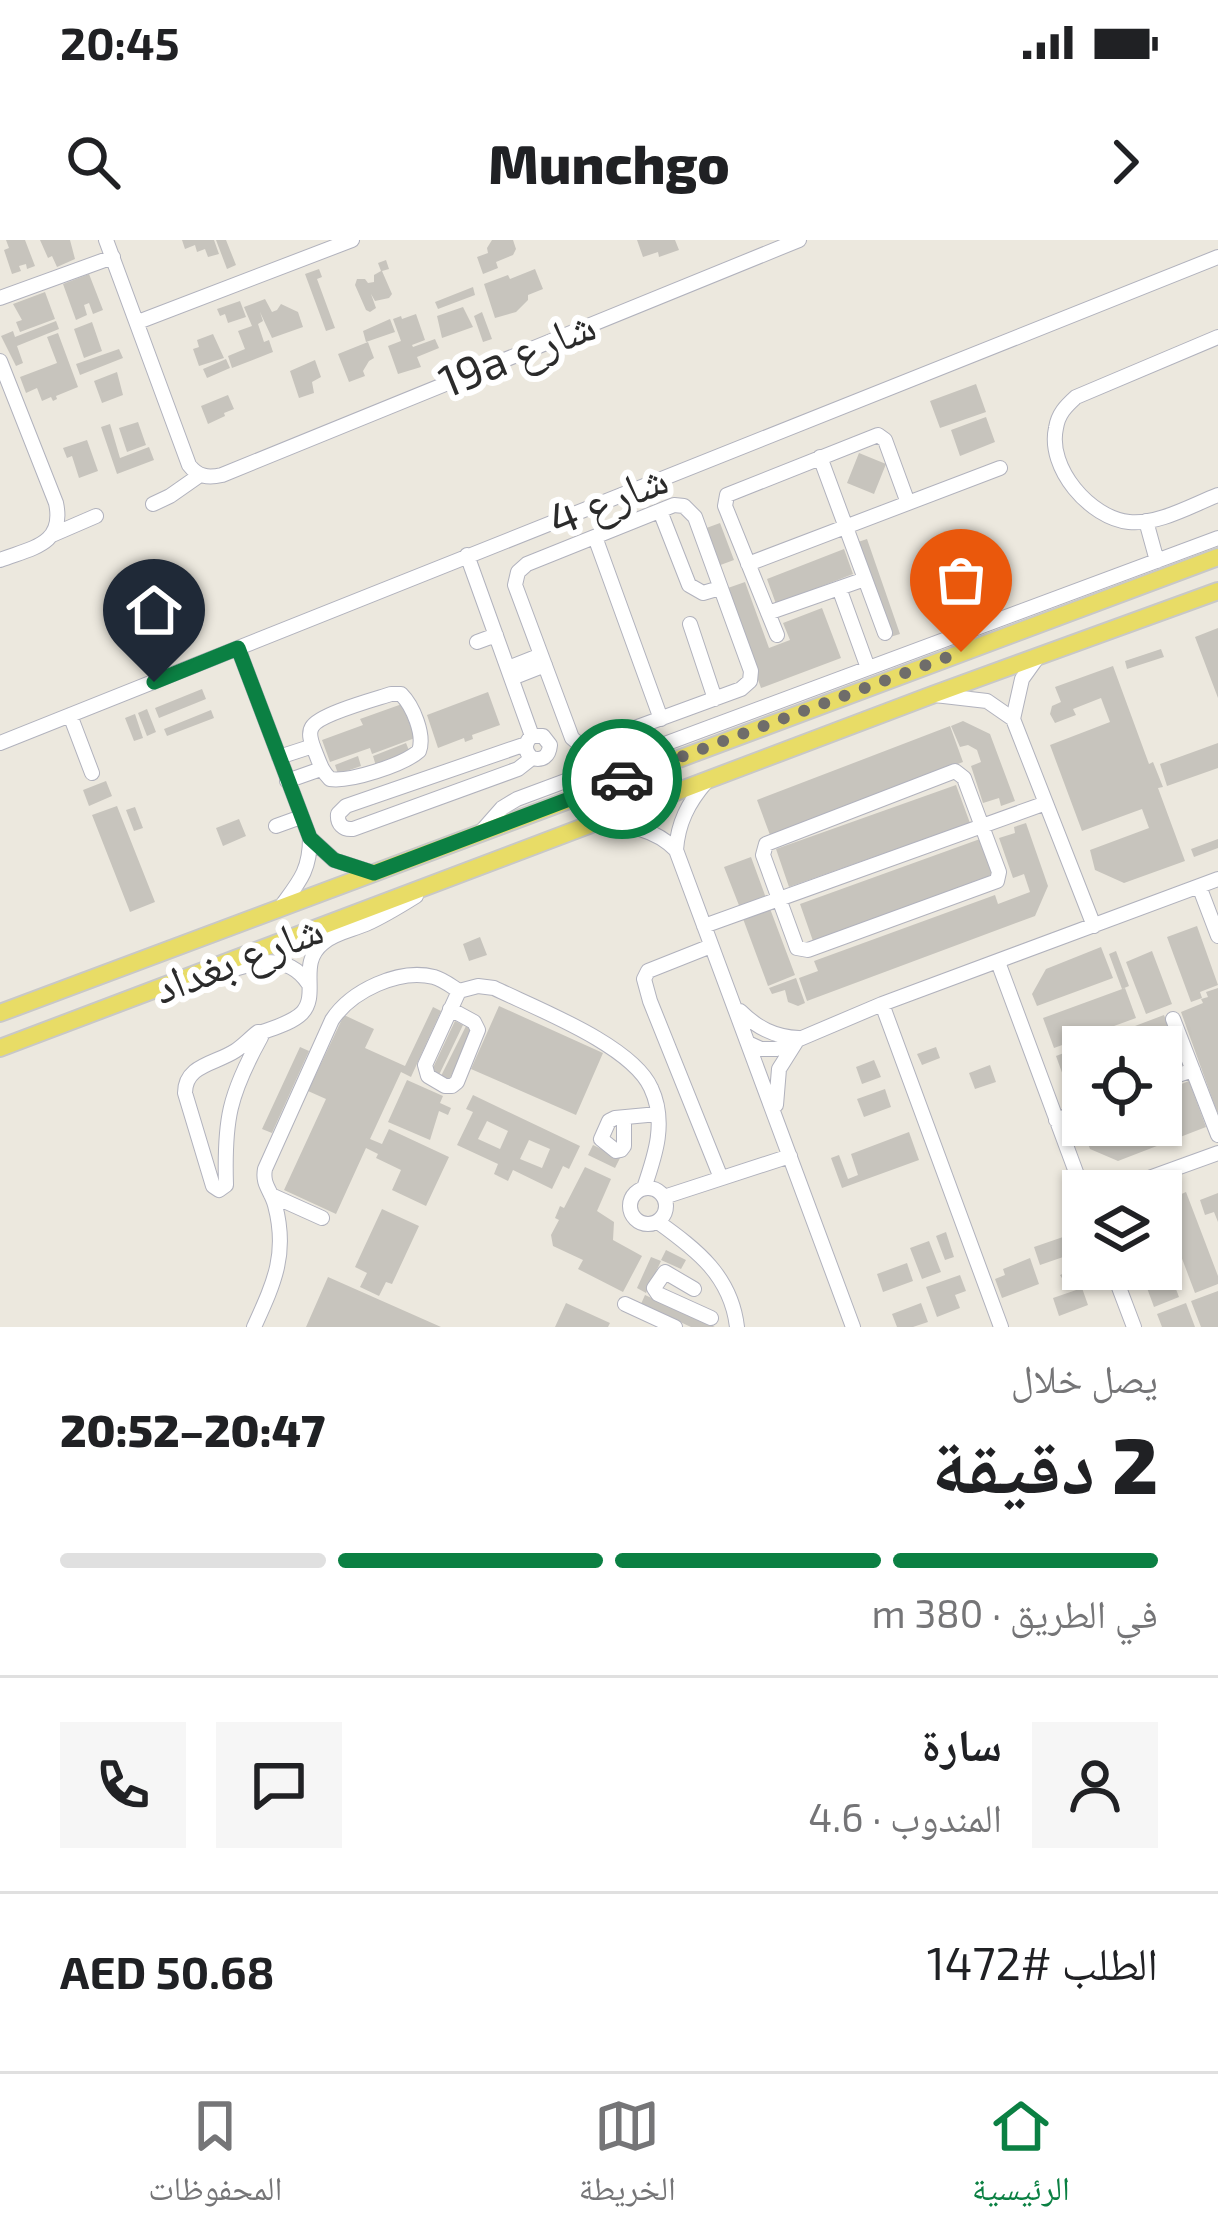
<!DOCTYPE html>
<html lang="ar">
<meta charset="utf-8">
<style>
:root{--surface:#fff;--page:#f6f6f6;--text:#202124;--muted:#757577;--line:#e0e0e0;--accent:#0b8043}
body{margin:0;font-family:"Exo 2","Noto Naskh Arabic",sans-serif;background:var(--page);color:var(--text);direction:rtl;height:100vh;display:flex;flex-direction:column;font-size:45px;white-space:nowrap}
*{box-sizing:border-box;margin:0}
p{font-size:39px;color:var(--muted)}
.icon{flex:none;width:66px;height:66px;fill:none;stroke:currentColor;stroke-width:2;stroke-linecap:round;stroke-linejoin:round}
.map{position:relative;height:1087px;overflow:hidden;direction:ltr}
.details{display:flex;flex-direction:column;background:var(--surface);flex:1}
.details>*{flex:none}
.tools{position:absolute;left:1062px;top:786px;display:grid;gap:24px}
.tools a{display:grid;place-items:center;width:120px;height:120px;border-radius:0px;background:var(--surface);box-shadow:0 3px 9px #0004;font-size:60px}
.pin{position:absolute;display:grid;place-items:center;width:102px;height:102px;color:#fff;margin:-123px -51px;border-radius:50% 50% 50% 0;rotate:-45deg;box-shadow:0 0 12px #0007}
.pin .icon{rotate:45deg}
.courier{position:absolute;display:grid;place-items:center;width:120px;height:120px;margin:-60px;border:9px solid #0b8043;border-radius:50%;background:#fff;color:#222;box-shadow:0 3px 15px #0007}
.headline em{font-style:normal;font-weight:800}
.headline div{display:flex;flex-direction:column-reverse}
.headline{display:flex;align-items:center;justify-content:space-between;height:204px;padding:0 60px}
h1{font-size:78px;font-weight:800;line-height:90px}
.bar{display:grid;grid-template-columns:repeat(4,1fr);gap:18px 12px;align-content:center;height:144px;padding:0 60px}
.bar i{height:15px;border-radius:9px;background:var(--line)}
.bar .current{background:var(--accent)}
.bar p{grid-column:span 4}
.line{display:flex;align-items:center;gap:30px;padding:0 60px;border-top:3px solid var(--line)}
.line div{flex:1}
.round{display:grid;place-items:center;flex:none;width:126px;height:126px;border-radius:0px;background:var(--page)}
.status{display:flex;justify-content:space-between;align-items:center;height:84px;padding:0 60px;background:var(--surface);direction:ltr}
.status svg{height:33px;fill:currentColor}
header{display:flex;justify-content:space-between;align-items:center;height:156px;padding:0 60px;background:var(--surface);font-size:54px;font-weight:800}
.dock{display:flex;justify-content:space-around;align-items:center;height:168px;border-top:3px solid var(--line);background:var(--surface);font-size:33px;color:var(--muted)}
.dock a{display:grid;justify-items:center;gap:6px}
.dock .current{color:var(--accent)}
.map>svg:first-child{display:block}
.building{fill:#c7c4bd;fill-rule:evenodd}
.lines{fill:none;stroke-linecap:round;stroke-linejoin:round}
.minor-casing{stroke:#b1b2bd;stroke-width:16}
.major-casing{stroke:#c8c8c8;stroke-width:20}
.minor{stroke:#fff;stroke-width:14}
.major{stroke:#e8dc66;stroke-width:16}
.done{stroke:#6f6d6a;stroke-width:12;stroke-dasharray:0 21.6}
.route{stroke:#0b8043;stroke-width:15}
.labels{text-anchor:middle;stroke-width:12;stroke-linejoin:round;paint-order:stroke}
.street-label{font-size:45px;fill:#2b2b2b;stroke:#fff}
</style>
<div class="status"><b>20:45</b><svg viewBox="0 0 49 12"><path d="M0 12V9h3v3zM5 12V6h3v6zM10 12V3h3v9zM15 12V0h3v12zM26 1h20v11H26zM47 4h2v5h-2z"/></svg></div>
<header><svg class="icon" aria-label="forward" viewBox="0 0 24 24"><path d="M9 5l7 7-7 7"/></svg>Munchgo<svg class="icon" aria-label="search" viewBox="0 0 24 24"><circle cx="10" cy="10" r="6"/><path d="M15 15l6 6"/></svg></header>
<div class="map">
<svg width="1218" height="1087" viewBox="0 0 1218 1087">
<rect width="100%" height="100%" fill="#ece8de"/>
<path class="building" d="M6 0H25L35 26 27 29 26 24 19 26 21 31 12 34 4 10 9 8Z
M40 0H70L75 19 57 27 52 16 48 18Z
M182 0H214L219 14 208 17 205 9 197 12 195 5 185 9Z
M216 0H226L236 25 227 29Z
M492 0H513L516 9 513 15 496 22 498 28 483 34 477 17 488 13 487 8Z
M637 0H675L679 10 659 17 658 12 643 17Z
M386 20 389 29 382 31 392 54 389 58 375 61 371 54 376 68 370 72 366 70 355 45 357 39H365L368 43 374 42V35L381 31 378 23Z
M319 29 322 37 317 39 335 88 326 91 305 34Z
M535 29 543 49 528 55V60L516 72 495 78 484 44 508 35 510 39Z
M89 34 103 70 93 74 89 63 84 65 87 75 76 80 63 44Z
M473 47 475 55 438 69 435 62Z
M45 52 55 79 20 92 16 82 22 80 13 64Z
M265 59 272 72 277 70 281 64 298 72 303 87 272 98 260 72 263 81 258 84 264 102 269 100 273 112 232 128 228 116 245 109 238 91 252 86 244 67Z
M240 61 246 77 228 83 225 74 220 76 217 69Z
M463 67 473 87 442 98 437 76Z
M482 72 492 99 483 102 474 76Z
M416 74 425 100 412 105 413 107 435 99 439 108 417 117 421 127 398 134 388 106 401 101 393 79 401 76 402 79Z
M390 79 395 92 366 102 363 91Z
M56 81 59 89 17 106 23 123 16 126 1 96 13 91 15 97Z
M92 82 102 111 84 118 74 89Z
M58 93 78 147 56 156 57 159 53 161 51 157 42 161 37 148 26 153 20 137 57 123 47 97Z
M213 94 224 118 199 126 193 109 199 107 197 100Z
M368 102 374 118 369 121 363 131 365 136 349 142 338 114Z
M119 109 123 118 80 135 76 124Z
M226 119 230 128 207 138 203 129Z
M315 120 321 137 312 142 314 153 299 158 290 131Z
M117 132 123 155 102 163 94 141Z
M976 144 986 172 940 188 930 161Z
M228 155 234 169 224 173 225 176 208 184 201 166Z
M986 177 995 202 960 216 951 190Z
M138 182 146 205 127 212 119 188Z
M110 184 120 218 149 207 154 220 117 234 101 187Z
M87 200 98 231 79 238 72 216 67 218 63 208Z
M859 213 886 224 874 254 847 243Z
M720 283 734 320 715 327 701 290Z
M867 299 900 394 890 397 858 302Z
M844 309 853 334 776 364 767 339Z
M745 342 769 408 790 400 783 383 822 368 841 418 761 448 725 349Z
M1218 388V458L1195 397Z
M1161 409 1164 417 1127 429 1125 421Z
M1113 426 1149 524 1153 522 1163 547 1158 548 1185 621 1124 643 1095 630 1090 610 1149 588 1142 569 1082 591 1050 505 1110 482 1101 458 1073 469 1076 475 1055 483 1050 474 1052 466 1061 462 1055 447Z
M202 449 206 459 159 478 155 468Z
M488 452 500 485 472 495 473 499 465 502 464 498 438 508 427 475Z
M402 464 415 498 372 514 370 508 330 522 322 500 363 485 360 479Z
M147 469 156 492 147 496 138 473Z
M211 470 214 478 167 496 164 489Z
M135 474 143 498 134 501 125 478Z
M963 481 990 494 1015 561 1001 566 999 558 983 563 971 526 981 522 977 510 968 505 960 507 951 486Z
M950 486 963 522 770 595 757 560Z
M406 503 410 513 376 526 373 516Z
M1218 503V528L1167 546 1160 524Z
M358 516 361 526 338 534 335 525Z
M106 541 112 556 89 566 83 550Z
M956 545 970 583 789 647 776 609Z
M117 566 155 662 130 672 92 575Z
M135 567 143 588 134 591 126 570Z
M239 579 246 596 223 606 216 588Z
M1026 583 1048 646 1035 676 807 761 799 738 818 731 814 721 995 655 998 664 1030 652 1024 634 1013 638 999 598 1015 593 1014 587Z
M980 599 993 636 813 701 800 664Z
M1218 599V608L1194 617 1191 609Z
M751 617 766 658 740 668 724 627Z
M769 666 795 735 768 746 742 676Z
M1197 686 1218 745 1200 752 1202 758 1191 762 1167 697Z
M480 697 487 715 469 721 463 704Z
M1101 707 1113 738 1037 766 1032 754 1046 729Z
M1116 711 1129 746 1122 749 1109 714Z
M1152 711 1172 764 1146 774 1126 722Z
M796 738 805 763 798 766 788 762 785 750 772 754 769 748Z
M1125 748 1136 778 1054 808 1043 778Z
M1218 748V872H1217L1181 772 1203 763 1201 759 1208 757 1206 752Z
M499 766 603 813 576 875 471 829Z
M433 767 441 771 411 837 401 832 370 899 382 904 389 889 449 917 426 966 392 950 401 930 376 918 378 914 366 908 336 974 284 950 326 859 308 851 344 775 374 789 365 808 405 826Z
M1164 775 1182 822 1161 830V807H1083V859L1073 863 1056 816Z
M455 781 463 785 439 835 431 832Z
M466 786 474 790 449 840 441 836Z
M300 807 309 811 272 893 262 889Z
M936 807 940 818 922 825 917 814Z
M874 820 881 837 862 844 856 827Z
M990 825 996 842 975 849 969 833Z
M407 840 443 856 440 863 451 868 448 875 439 871 430 900 388 882Z
M1189 841 1206 887 1118 921 1090 909 1081 885H1161V852Z
M885 849 891 867 864 877 857 859Z
M473 855 580 906 569 929 563 926 552 949 513 930 508 941 494 934 498 924 457 905 473 872 466 869ZM487 881 508 891 500 909 478 899ZM529 900 550 909 542 928 520 919Z
M909 892 919 920 842 948 831 918 839 915 848 939 858 935 851 914Z
M593 905 620 918 615 928 588 915Z
M585 927 611 939 597 971 614 982 613 1000 642 1016 623 1052 578 1029 583 1020 553 1006 551 995 559 980 555 978 560 966 564 968Z
M1186 952 1218 1036V1044L1195 1053 1161 963Z
M1218 953V982L1214 972 1205 975 1200 960Z
M382 969 419 986 392 1044 386 1042 379 1056 360 1047 367 1033 355 1027Z
M946 992 954 1017 945 1020 936 996Z
M1063 997 1069 1015 1040 1025 1034 1007Z
M929 1001 941 1032 922 1039 910 1008Z
M666 1010 686 1020 681 1029 661 1020Z
M1161 1010 1179 1057 1154 1067 1140 1029H1161Z
M651 1017 661 1021 646 1053 637 1048Z
M1030 1018 1039 1044 1002 1058 995 1039 1005 1035 1003 1029Z
M1079 1022 1085 1039 1071 1044 1069 1038 1063 1040 1060 1035 1067 1032 1065 1028Z
M907 1023 913 1041 883 1052 877 1034Z
M960 1035 966 1051 955 1055 960 1068 937 1077 926 1047Z
M328 1037 441 1087H306Z
M1082 1048 1088 1065 1059 1076 1053 1058Z
M1218 1051V1087H1201L1191 1061Z
M645 1055 715 1087H691L641 1064Z
M566 1063 610 1083 608 1087H555Z
M921 1063 928 1082 913 1087H897L892 1074Z
M1186 1063 1195 1087H1162L1157 1074Z"/>
<g class="lines">
<g class="minor-casing">
<path id="minor" d="M106 0 189 225C198 237 208 238 222 235L799 0
M0 58 113 17
M138 82 352 0
M1218 97 1076 157C1066 166 1058 174 1056 188 1047 228 1090 278 1129 282 1158 285 1192 265 1218 255
M0 121 56 263C65 305 31 308 0 320
M820 217 885 393
M153 264 170 256 200 235
M674 265 684 266 695 277 751 431 750 441 741 449 591 504H579L572 498 515 345 518 332 527 324Z
M660 271 689 345 703 353 720 348
M1146 281 1157 321
M52 295 96 276
M595 297 661 479
M467 315 532 496C524 503 524 511 532 518 543 521 549 516 550 505L543 496H532
M748 324 1000 228
M839 348 868 428
M768 373 865 339
M690 384 715 459
M777 395 725 266 727 255 878 195 885 200 908 263
M477 402 496 395
M238 408 310 598 334 620 374 633
M1037 418 1022 439 1013 479 1094 686
M508 428 541 415
M512 438 545 425
M391 454H401C413 466 425 495 419 511 403 525 350 542 330 539 322 531 320 524 316 514 313 506 307 495 312 487 319 474 376 459 391 454Z
M935 455 987 461 1013 479
M70 475 92 533
M0 503 1218 17
M526 504 346 566 338 574C337 584 343 590 353 589L518 529 532 518
M279 517 313 506
M955 531 964 538 999 632 997 641 808 710 797 708 763 615 766 604Z
M287 541 321 529
M706 542C688 563 678 583 676 610L853 1087
M599 583C630 586 654 588 676 610
M276 586 301 577
M480 593 502 568 517 559 1218 298
M1199 646 1218 696
M280 668C299 642 310 631 310 598
M704 686 1046 563
M711 706 648 731 644 739 650 761 721 938
M998 722 1083 951
M187 743C229 736 279 700 308 743
M882 764 1001 1087
M450 769 474 782 478 790 457 842 452 846H445L428 836 425 825 459 751 478 746 494 748C535 768 632 805 651 848 667 882 655 916 644 948
M740 771C757 788 775 797 799 798
M1173 779 1218 895
M258 792 261 797C229 855 224 880 226 945L219 950 213 946 185 853C185 825 215 824 235 811 243 806 250 798 258 792Z
M260 793C273 788 292 783 302 773 320 754 297 724 323 703 334 693 352 690 366 684 384 676 400 666 416 656
M748 803 761 809H776L882 764 1218 639
M1161 841 1193 830
M776 865 779 829 796 802
M624 878V906L621 910 616 911 601 899 609 881 615 878 658 874
M1056 880 1083 870
M630 966a18 18 0 1 1 36 0a18 18 0 1 1-36 0Z
M1113 951 1218 913
M271 955 322 978
M664 957 790 916
M658 982C697 1010 731 1036 737 1087
M1112 1029 1134 1087
M694 1049 665 1032 654 1048 658 1054 711 1078
M625 1064 675 1087
M254 1087C274 1043 288 1014 275 965 271 950 262 945 265 929L332 780C351 751 399 728 434 737 444 740 451 746 459 751"/>
</g>
<g class="major-casing">
<path id="major" d="M0 773 1218 317
M0 808 932 455 1218 351"/>
</g>
<use href="#minor" class="minor"/>
<use href="#major" class="major"/>
</g>
<g class="lines">
<path class="done" d="M622 539 961 412"/>
<path class="route" d="M154 442 238 408 310 598 334 620 374 633 622 539"/>
</g>
<g class="labels">
<g class="street-label">
<text transform="translate(517 113) rotate(-22)" y="16">19a شارع</text>
<text transform="translate(608 259) rotate(-22)" y="16">شارع 4</text>
<text transform="translate(238 718) rotate(-21)" y="16">شارع بغداد</text>
</g>
</g>
</svg>
<div class="tools">
<a><svg class="icon" aria-label="locate" viewBox="0 0 24 24"><circle cx="12" cy="12" r="6"/><path d="M12 2v4M12 18v4M2 12h4M18 12h4"/></svg></a>
<a><svg class="icon" aria-label="layers" viewBox="0 0 24 24"><path d="M12 4l9 5-9 5-9-5zM3 14l9 5 9-5"/></svg></a>
</div>
<div class="pin" style="left:961px;top:412px;background:#ea580c"><svg class="icon" aria-label="bag" viewBox="0 0 24 24"><path d="M5 8h14l-1 12H6zM9 8a3 3 0 0 1 6 0"/></svg></div>
<div class="pin" style="left:154px;top:442px;background:#1f2937"><svg class="icon" aria-label="home" viewBox="0 0 24 24"><path d="M3 11l9-7 9 7M6 9v11h12V9"/></svg></div>
<div class="courier" style="left:622px;top:539px"><svg class="icon" aria-label="car" viewBox="0 0 24 24"><path d="M5 17H2v-5l4-1 3-4h7l3 4 3 1v5h-3M9 17h6M6 11h13"/><circle cx="7" cy="17" r="2"/><circle cx="17" cy="17" r="2"/></svg></div>
</div>
<section class="details">
<div class="headline"><div><h1>2 دقيقة</h1><p>يصل خلال</p></div><em>20:47–20:52</em></div>
<div class="bar"><i class="current"></i><i class="current"></i><i class="current"></i><i></i><p>في الطريق · 380 m</p></div>
<div class="line" style="height:216px"><a class="round"><svg class="icon" aria-label="person" viewBox="0 0 24 24"><circle cx="12" cy="8" r="4"/><path d="M4 21q1-7 8-7t8 7"/></svg></a><div><b>سارة</b><p>المندوب · 4.6</p></div><a class="round"><svg class="icon" aria-label="chat" viewBox="0 0 24 24"><path d="M4 5h16v11H9l-5 4z"/></svg></a><a class="round"><svg class="icon" aria-label="phone" viewBox="0 0 24 24"><path d="M5 4h4l2 5-3 2q2 4 5 5l2-3 5 2v4C11 20 4 13 5 4z"/></svg></a></div>
<div class="line" style="height:156px"><div>الطلب #1472</div><b>AED 50.68</b></div>
</section>
<nav class="dock">
<a class="current"><svg class="icon" aria-label="home" viewBox="0 0 24 24"><path d="M3 11l9-7 9 7M6 9v11h12V9"/></svg>الرئيسية</a>
<a><svg class="icon" aria-label="map" viewBox="0 0 24 24"><path d="M3 6l6-2 6 2 6-2v14l-6 2-6-2-6 2zM9 4v14M15 6v14"/></svg>الخريطة</a>
<a><svg class="icon" aria-label="saved" viewBox="0 0 24 24"><path d="M7 4h10v16l-5-4-5 4z"/></svg>المحفوظات</a>
</nav>
